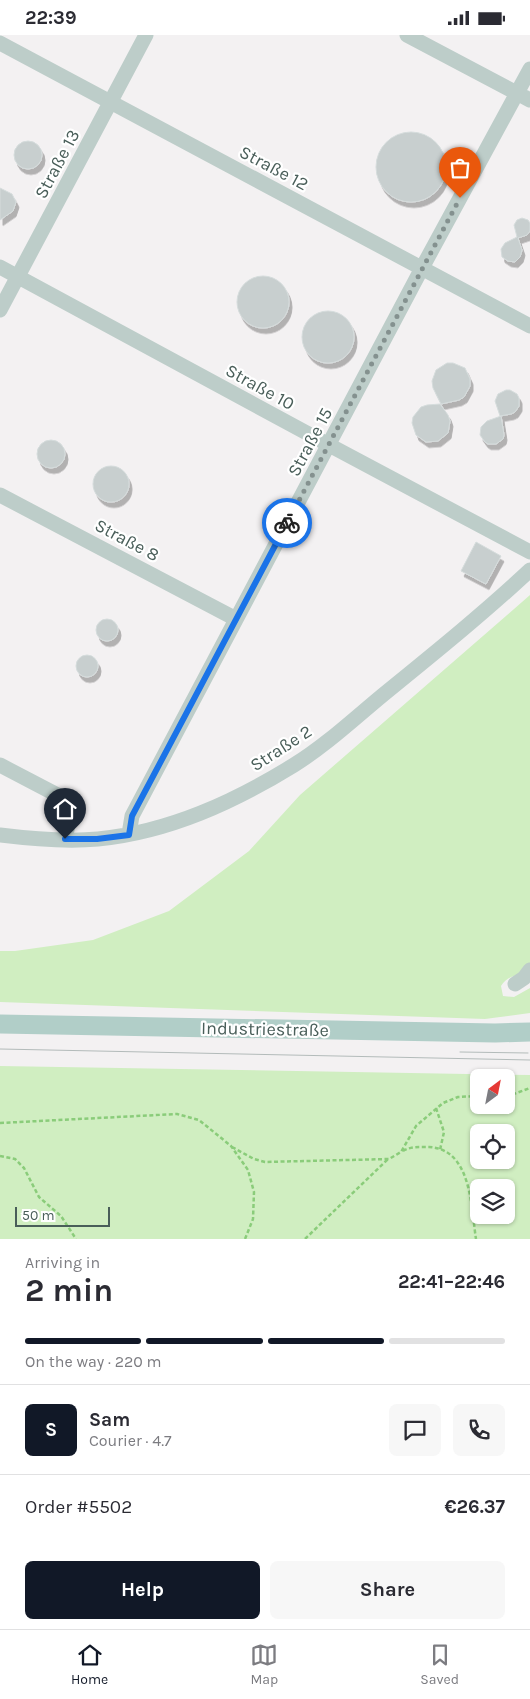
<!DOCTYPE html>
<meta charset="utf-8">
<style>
:root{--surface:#fff;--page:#f7f7f7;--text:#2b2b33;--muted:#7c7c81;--line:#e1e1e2;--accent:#111827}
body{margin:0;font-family:Karla,sans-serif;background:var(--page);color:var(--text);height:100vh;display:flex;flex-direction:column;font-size:19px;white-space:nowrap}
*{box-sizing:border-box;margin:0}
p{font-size:16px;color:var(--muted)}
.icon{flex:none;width:28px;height:28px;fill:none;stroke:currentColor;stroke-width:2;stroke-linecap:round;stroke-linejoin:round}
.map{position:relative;height:1204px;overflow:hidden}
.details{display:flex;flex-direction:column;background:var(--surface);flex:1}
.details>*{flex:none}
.needle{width:32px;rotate:32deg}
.fabs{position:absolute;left:470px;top:1034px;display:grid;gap:10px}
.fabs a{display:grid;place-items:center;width:45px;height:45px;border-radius:8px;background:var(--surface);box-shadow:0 1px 4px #0004;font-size:25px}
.scale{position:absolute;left:15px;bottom:12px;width:95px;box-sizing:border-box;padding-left:5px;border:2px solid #495e59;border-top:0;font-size:14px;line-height:18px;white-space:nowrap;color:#495e59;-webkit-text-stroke:4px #fff;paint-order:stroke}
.pin{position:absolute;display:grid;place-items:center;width:42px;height:42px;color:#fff;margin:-51px -21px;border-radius:50% 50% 50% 0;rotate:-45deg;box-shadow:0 0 5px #0007}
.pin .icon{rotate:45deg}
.courier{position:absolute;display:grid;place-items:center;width:50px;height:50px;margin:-25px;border:4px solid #1a73e8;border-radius:50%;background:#fff;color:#222;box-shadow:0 1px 6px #0007}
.summary em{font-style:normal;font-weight:700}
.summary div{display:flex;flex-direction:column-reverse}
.summary{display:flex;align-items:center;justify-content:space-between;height:85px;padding:0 25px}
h1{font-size:32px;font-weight:700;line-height:38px}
.bar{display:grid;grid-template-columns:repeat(4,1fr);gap:8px 5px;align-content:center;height:60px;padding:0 25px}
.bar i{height:6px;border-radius:4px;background:var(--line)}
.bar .active{background:var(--accent)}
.bar p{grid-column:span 4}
.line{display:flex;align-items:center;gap:12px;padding:0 25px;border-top:1px solid var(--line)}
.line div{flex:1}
.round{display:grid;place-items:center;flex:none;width:52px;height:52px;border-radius:8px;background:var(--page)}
.action{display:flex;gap:10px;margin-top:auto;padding:10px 25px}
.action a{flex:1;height:58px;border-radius:8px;background:var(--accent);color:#fff;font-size:20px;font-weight:700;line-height:58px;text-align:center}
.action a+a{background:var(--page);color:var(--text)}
.status{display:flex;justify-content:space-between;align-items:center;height:35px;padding:0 25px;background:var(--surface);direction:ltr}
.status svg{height:14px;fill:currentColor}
.dock{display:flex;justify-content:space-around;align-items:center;height:70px;border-top:1px solid var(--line);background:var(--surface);font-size:14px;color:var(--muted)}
.dock a{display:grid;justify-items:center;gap:2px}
.dock .active{color:var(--accent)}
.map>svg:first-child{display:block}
.green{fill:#d0eec1;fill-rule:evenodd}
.building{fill:#c8cfcf;stroke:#d5dcdc;filter:url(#shadow)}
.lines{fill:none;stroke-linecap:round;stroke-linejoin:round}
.path{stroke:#8acc7a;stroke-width:2.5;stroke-dasharray:4 2.5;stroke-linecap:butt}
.minor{stroke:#bdcdc9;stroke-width:15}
.major{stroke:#b1cec8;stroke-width:19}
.tram{stroke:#b3bbba;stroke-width:1}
.done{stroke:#84918f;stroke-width:5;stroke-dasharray:0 9}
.route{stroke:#1a73e8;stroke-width:6}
.labels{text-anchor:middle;stroke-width:4.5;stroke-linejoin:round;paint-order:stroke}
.street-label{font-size:18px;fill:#495e59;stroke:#fff}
</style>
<div class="status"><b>22:39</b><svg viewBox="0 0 49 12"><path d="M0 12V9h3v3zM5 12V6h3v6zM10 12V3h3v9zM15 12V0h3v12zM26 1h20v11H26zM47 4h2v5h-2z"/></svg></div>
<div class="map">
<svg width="530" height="1204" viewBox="0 0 530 1204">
<defs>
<filter id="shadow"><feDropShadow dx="3" dy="5.5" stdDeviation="0" flood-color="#0004"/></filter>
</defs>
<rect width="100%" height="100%" fill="#f3f1f2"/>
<path class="green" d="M530 560V930L523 939C513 941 507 942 501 951L503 961 514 962 530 953V978L485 984 0 967V916H15L93 905 169 876 249 816 300 760Z
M0 1031 530 1040V1204H0ZM506 1042V1070H479V1042ZM479 1098H506V1125H479ZM479 1152H506V1180H479Z"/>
<path class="building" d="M376 132a35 35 0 1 1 70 0a35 35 0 1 1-70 0Z
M14 120a14 14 0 1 1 28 0a14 14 0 1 1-28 0Z
M0 153 12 159 16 167 13 176 0 185Z
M522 183 528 185 530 188V196L527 200 518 203 522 215 520 222 515 227 508 226 502 222 501 214 505 208 517 202 514 190 517 185Z
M237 267a26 26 0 1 1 52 0a26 26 0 1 1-52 0Z
M302 302a26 26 0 1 1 52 0a26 26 0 1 1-52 0Z
M447 328H453L465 333 470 344V351L464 362 459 365 441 369 433 353 432 346 436 335Z
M506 355H510L517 359 519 363V371L515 377 511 379 500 381 495 366 498 359Z
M440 369 448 380 450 386 448 398 438 406 426 407 416 400 412 388 413 382 421 372 427 370Z
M501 381 504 400 503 404 496 409H488L485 407 480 400 481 392 487 386Z
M37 419a14 14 0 1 1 28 0a14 14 0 1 1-28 0Z
M93 449a18 18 0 1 1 36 0a18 18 0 1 1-36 0Z
M476 507 501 521 486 549 461 536Z
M96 595a11 11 0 1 1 22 0a11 11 0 1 1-22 0Z
M76 631a11 11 0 1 1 22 0a11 11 0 1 1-22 0Z"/>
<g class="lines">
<path class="path" d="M506 1060H511L530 1053
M436 1073 444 1097 440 1115
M0 1088 177 1079 199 1085 231 1111 248 1135 254 1157 253 1184 245 1204
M232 1112 254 1124 265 1127 389 1124 401 1117 416 1091 443 1068 458 1062 479 1061
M403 1116C411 1111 420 1112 429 1112 472 1114 471 1173 476 1204
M0 1121 15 1124 24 1133 39 1162 61 1181 76 1204
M305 1204 388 1124"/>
<path class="minor" d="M407 0 530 65
M0 8 530 291
M0 232 329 410 530 517
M0 275 146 0
M0 460 236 584
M0 730 65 764C72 778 68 790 65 804
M129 799 132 781 422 233 530 34
M0 800C32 804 66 807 98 804 169 797 234 767 294 730 328 709 358 680 389 655 437 616 485 577 530 535
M515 949 524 943 530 935"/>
<path class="major" d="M0 989 495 998 530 997"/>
<path class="tram" d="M0 1014 530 1025
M460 1017 528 1018"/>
</g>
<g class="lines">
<path class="done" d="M287 488 460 163"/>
<path class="route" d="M65 804H97L129 800 132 781 287 488"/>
</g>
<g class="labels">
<g class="street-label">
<text transform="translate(57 129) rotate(-62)" y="6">Straße 13</text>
<text transform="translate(274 133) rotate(28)" y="6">Straße 12</text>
<text transform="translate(260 352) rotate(29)" y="6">Straße 10</text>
<text transform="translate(310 407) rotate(-62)" y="6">Straße 15</text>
<text transform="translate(127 505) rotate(28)" y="6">Straße 8</text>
<text transform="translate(281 713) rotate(-33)" y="6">Straße 2</text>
<text transform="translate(265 994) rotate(1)" y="6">Industriestraße</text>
</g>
</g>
</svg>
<div class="fabs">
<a><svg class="needle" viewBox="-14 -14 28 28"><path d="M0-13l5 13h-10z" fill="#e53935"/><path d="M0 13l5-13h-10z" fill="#7c7c81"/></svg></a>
<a><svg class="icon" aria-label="locate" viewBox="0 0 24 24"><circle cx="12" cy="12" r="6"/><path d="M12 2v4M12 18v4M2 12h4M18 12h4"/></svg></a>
<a><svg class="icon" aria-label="layers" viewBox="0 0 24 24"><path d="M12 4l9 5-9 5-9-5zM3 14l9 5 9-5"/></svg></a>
</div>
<div class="scale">50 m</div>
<div class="pin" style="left:460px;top:163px;background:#ea580c"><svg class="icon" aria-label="bag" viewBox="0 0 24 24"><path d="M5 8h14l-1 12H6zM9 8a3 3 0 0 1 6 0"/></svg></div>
<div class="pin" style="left:65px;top:804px;background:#1f2937"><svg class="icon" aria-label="home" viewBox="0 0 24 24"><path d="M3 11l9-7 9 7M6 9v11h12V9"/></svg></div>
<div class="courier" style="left:287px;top:488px"><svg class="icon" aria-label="bike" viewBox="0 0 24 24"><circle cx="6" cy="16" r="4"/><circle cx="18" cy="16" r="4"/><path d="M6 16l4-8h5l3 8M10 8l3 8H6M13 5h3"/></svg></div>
</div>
<section class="details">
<div class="summary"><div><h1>2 min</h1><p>Arriving in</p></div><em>22:41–22:46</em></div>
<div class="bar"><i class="active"></i><i class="active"></i><i class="active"></i><i></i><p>On the way · 220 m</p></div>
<div class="line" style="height:90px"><b class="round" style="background:var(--accent);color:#fff">S</b><div><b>Sam</b><p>Courier · 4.7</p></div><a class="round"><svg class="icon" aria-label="chat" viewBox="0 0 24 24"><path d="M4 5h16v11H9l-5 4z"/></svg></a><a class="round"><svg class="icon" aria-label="phone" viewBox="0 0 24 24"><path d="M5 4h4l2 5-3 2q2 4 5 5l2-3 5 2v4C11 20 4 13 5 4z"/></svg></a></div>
<div class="line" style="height:65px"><div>Order #5502</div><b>€26.37</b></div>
<div class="action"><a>Help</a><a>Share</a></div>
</section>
<nav class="dock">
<a class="active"><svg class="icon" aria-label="home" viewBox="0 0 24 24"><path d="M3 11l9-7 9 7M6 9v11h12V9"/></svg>Home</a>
<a><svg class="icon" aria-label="map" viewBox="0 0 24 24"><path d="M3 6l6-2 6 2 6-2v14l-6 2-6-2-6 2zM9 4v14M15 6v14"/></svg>Map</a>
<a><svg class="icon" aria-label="saved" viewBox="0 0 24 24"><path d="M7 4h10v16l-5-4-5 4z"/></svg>Saved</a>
</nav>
